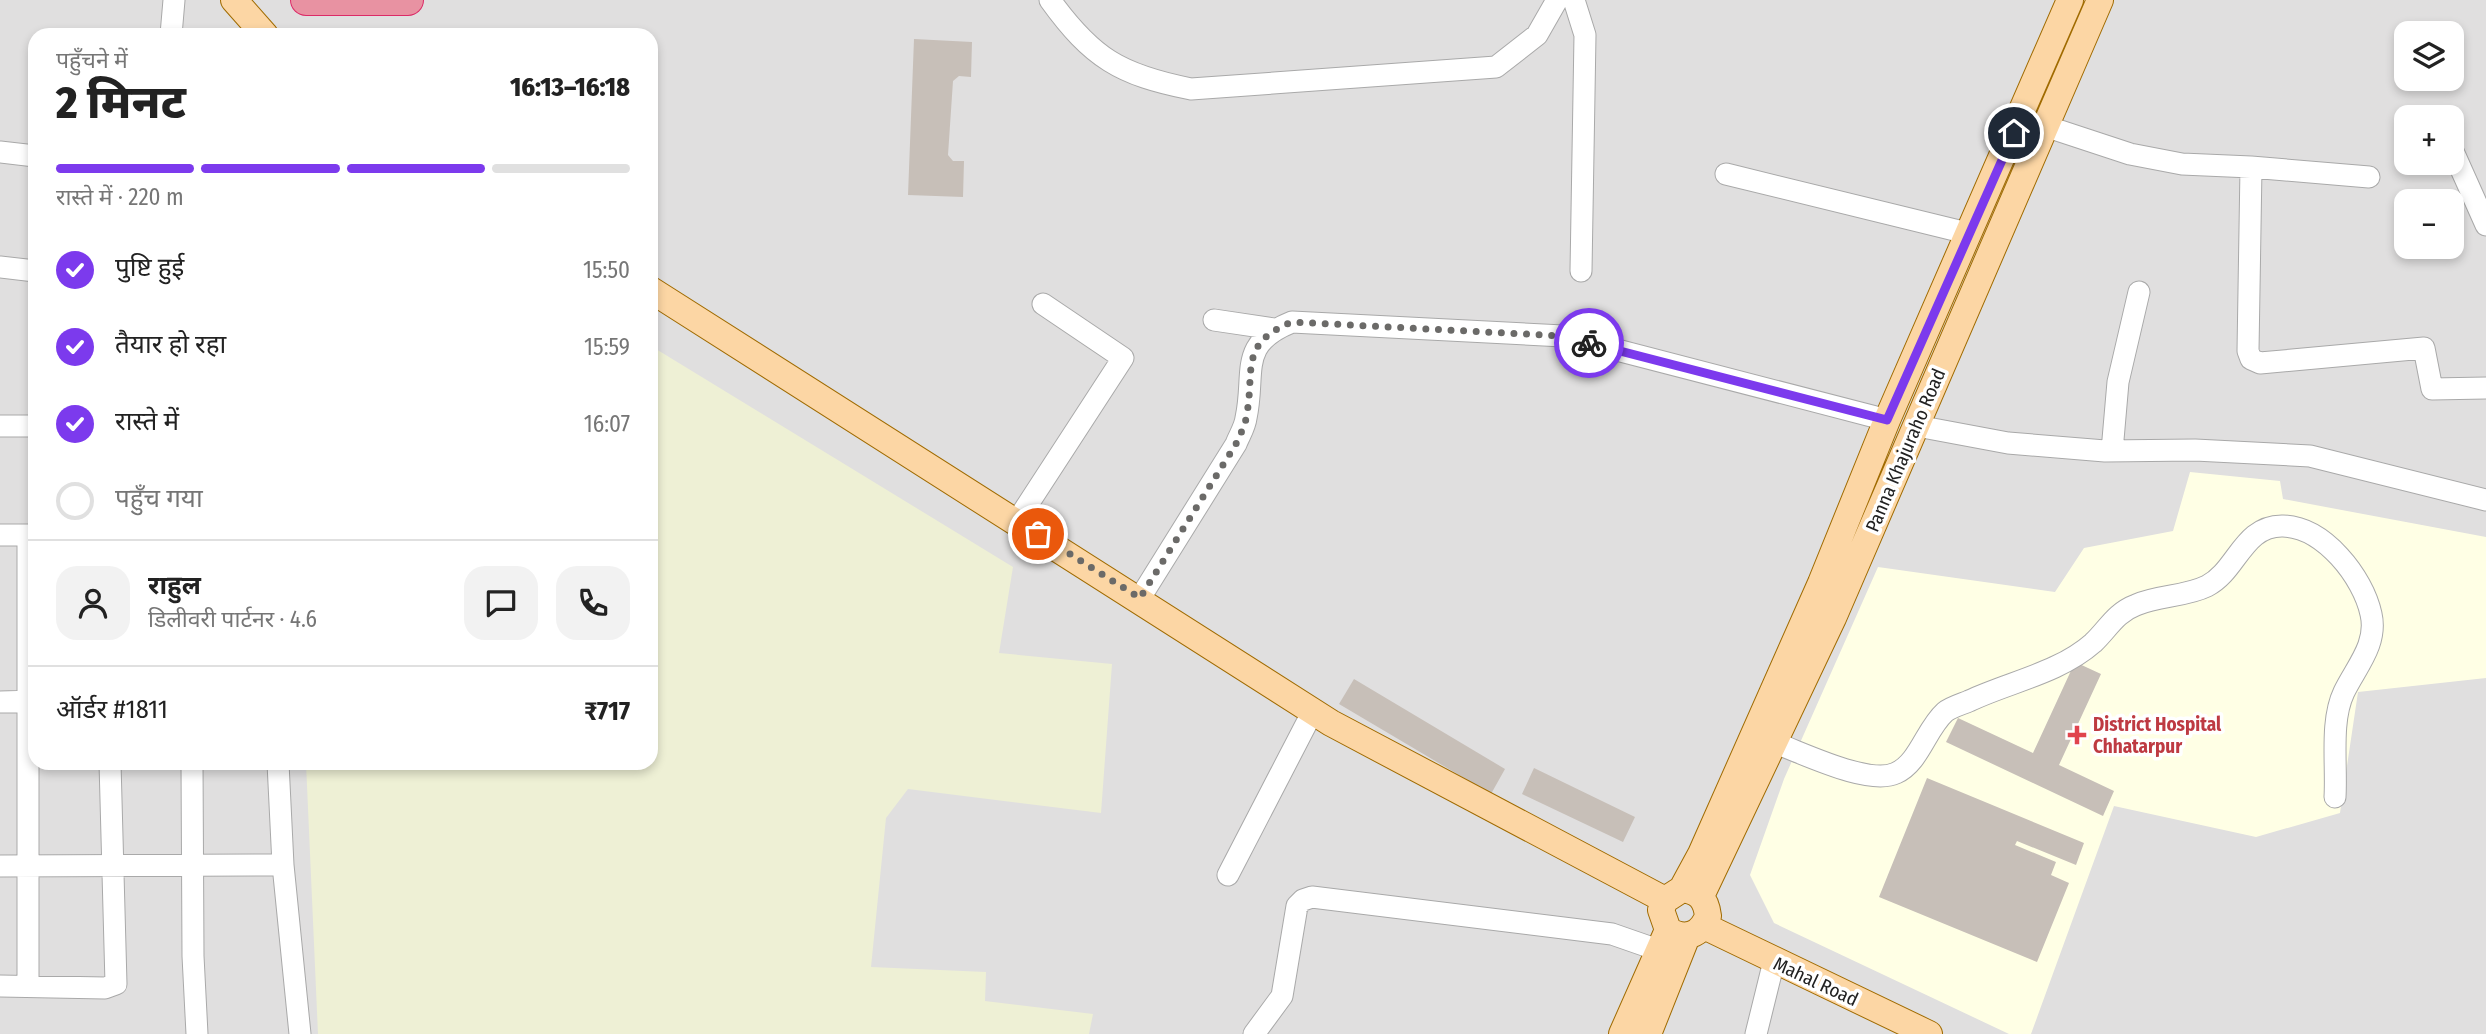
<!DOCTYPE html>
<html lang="hi">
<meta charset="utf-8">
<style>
:root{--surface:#fff;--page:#f2f2f2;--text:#222;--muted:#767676;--line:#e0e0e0;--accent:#7c3aed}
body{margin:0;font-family:"Fira Sans Condensed","Noto Sans Devanagari",sans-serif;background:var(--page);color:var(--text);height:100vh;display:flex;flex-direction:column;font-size:26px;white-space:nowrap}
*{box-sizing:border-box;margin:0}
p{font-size:23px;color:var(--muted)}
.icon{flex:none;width:38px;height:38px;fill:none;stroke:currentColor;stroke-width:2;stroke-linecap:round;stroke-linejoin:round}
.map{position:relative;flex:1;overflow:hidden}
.details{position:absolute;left:28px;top:28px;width:630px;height:742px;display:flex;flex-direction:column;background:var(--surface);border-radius:21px;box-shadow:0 4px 10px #0003}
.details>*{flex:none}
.controls{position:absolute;left:2394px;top:21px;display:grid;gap:14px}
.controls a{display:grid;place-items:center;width:70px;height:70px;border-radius:14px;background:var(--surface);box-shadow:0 4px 10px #0003;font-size:35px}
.pin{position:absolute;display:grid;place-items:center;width:60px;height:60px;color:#fff;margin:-30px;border:4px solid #fff;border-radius:50%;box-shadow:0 2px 7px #0007}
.courier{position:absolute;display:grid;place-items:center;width:70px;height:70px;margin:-35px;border:5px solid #7c3aed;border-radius:50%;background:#fff;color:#222;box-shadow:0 2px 9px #0007}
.headline em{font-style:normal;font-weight:800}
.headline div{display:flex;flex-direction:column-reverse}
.headline{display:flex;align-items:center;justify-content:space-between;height:119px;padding:0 28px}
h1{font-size:46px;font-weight:800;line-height:52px}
.bar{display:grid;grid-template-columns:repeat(4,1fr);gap:10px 7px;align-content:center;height:84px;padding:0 28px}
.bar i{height:9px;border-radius:5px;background:var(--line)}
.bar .on{background:var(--accent)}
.bar p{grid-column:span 4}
.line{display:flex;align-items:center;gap:18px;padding:0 28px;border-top:2px solid var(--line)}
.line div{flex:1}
.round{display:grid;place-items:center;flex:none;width:74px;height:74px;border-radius:21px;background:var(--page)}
ol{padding:0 28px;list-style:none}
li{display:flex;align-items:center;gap:21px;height:77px}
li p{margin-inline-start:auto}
li .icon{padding:7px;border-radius:50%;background:var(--accent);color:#fff;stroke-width:4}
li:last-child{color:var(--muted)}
li i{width:38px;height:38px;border:4px solid var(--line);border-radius:50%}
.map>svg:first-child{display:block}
.residential{fill:#e0dfdf;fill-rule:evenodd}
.education{fill:#ffffe5}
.farmland{fill:#eef0d5}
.building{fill:#c7bfb8}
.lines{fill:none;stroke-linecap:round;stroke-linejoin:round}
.minor-casing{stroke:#a9a9a9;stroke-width:23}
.major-casing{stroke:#a06b00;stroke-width:28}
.highway-casing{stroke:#dc2a67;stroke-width:32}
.minor{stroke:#fff;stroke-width:21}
.major{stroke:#fcd6a4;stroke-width:26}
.highway{stroke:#e892a2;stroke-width:30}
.done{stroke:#6b6a68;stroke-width:7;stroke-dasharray:0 12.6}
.route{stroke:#7c3aed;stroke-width:9}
.health-dot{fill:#e0444e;stroke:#fff;stroke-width:2.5}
.labels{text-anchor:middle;stroke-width:7;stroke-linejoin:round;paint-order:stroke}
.street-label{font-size:19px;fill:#222;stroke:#fff}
.health-label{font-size:19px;font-weight:bold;fill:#be3a42;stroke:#fff;text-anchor:start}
</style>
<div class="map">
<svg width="2486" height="1034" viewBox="0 0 2486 1034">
<rect width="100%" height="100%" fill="#f2efe9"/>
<path class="residential" d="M0 0H2486V1034H0ZM2406 33H2452V79H2406ZM35 35H651V763H35ZM2406 117H2452V163H2406ZM2406 201H2452V247H2406Z"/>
<path class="education" d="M2190 472 2280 481 2283 499 2486 537V678L2358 692 2340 813 2256 837 2114 806 2031 1034H2009L1774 923 1750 875 1784 779 1878 567 2055 592 2084 548 2173 531Z"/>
<path class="farmland" d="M651 346 1013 567 999 653 1112 664 1101 813 908 789 886 818 871 967 986 972 985 1001 1093 1014 1089 1034H318L306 763H651Z"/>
<path class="building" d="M914 39 972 42 971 77 959 76 953 81 948 155 953 161H964L963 197 908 195Z
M2075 662 2101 674 2059 765 2114 791 2103 816 1946 742 1958 718 2033 753Z
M1354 679 1505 769 1491 794 1339 704Z
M1534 768 1635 817 1623 842 1522 794Z
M1927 778 2084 843 2076 865 2017 841 2015 845 2056 862 2051 875 2069 883 2037 962 1879 897Z"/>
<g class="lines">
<g class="minor-casing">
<path id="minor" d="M1050 0C1092 58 1120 75 1191 89L1496 67 1537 35 1557 0
M1574 0 1585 35 1581 271
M171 35 174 0
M2045 126 2130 154 2182 164 2251 167
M2452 149 2486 225
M0 152 35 156
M1726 174 1967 233
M2369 177 2251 167 2248 351 2251 359 2260 363 2424 348 2432 389 2486 388
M0 267 35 271
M1214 320 1274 329
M0 426H35
M1917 426 2008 443 2105 451 2195 450 2310 456 2486 500
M2112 451 2118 382 2139 292
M1017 521 1123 358 1043 304
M0 535H35
M28 535V986
M1140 598 1236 444C1239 436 1245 427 1246 418 1256 372 1237 344 1292 322L1563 336 1887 420
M0 702 35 701
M1775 743C1803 753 1869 786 1896 773 1919 763 1926 729 1945 712 1951 707 1962 704 1969 701 2009 682 2059 673 2093 643 2108 629 2115 613 2136 605 2158 595 2185 597 2207 586 2237 571 2243 525 2283 526 2324 527 2363 577 2371 614 2378 644 2356 667 2344 692 2330 721 2337 765 2335 797
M192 763 193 956 197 1034
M278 763 283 865 300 1034
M0 866 283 865
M1228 875 1313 711
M0 986 105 988 116 984 110 763
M1254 1034 1282 996 1297 906 1303 900 1312 897 1612 934 1658 950
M1756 1034 1774 961"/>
</g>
<g class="major-casing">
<path id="major" d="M234 0 265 35
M651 290 1331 723 1665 900
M1682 889C1699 891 1706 899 1708 916 1701 935 1685 941 1668 930L1661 910 1665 900 1682 889 1701 854 1821 583 1887 420 2070 0
M1701 896 1833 618 2100 0
M1704 926 1929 1034
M1622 1034 1668 930
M1648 1034 1687 936"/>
</g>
<g class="highway-casing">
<path id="highway" d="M306 0H408"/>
</g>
<use href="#minor" class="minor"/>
<use href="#major" class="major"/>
<use href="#highway" class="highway"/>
</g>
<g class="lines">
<path class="done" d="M1038 534 1140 598 1236 444C1239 436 1245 427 1246 418 1256 372 1237 344 1292 322L1563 336 1589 343"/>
<path class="route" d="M1589 343 1887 420 2014 133"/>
</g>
<path class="health-dot" d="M2073.5 724.5h7v7h7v7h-7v7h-7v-7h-7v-7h7z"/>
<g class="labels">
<g class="street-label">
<text transform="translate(1905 450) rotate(-67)" y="7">Panna Khajuraho Road</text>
<text transform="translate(1816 981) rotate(25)" y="7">Mahal Road</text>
</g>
<g class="health-label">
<text x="2093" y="731">District Hospital<tspan x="2093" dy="22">Chhatarpur</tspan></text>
</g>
</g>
</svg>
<div class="controls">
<a><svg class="icon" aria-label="layers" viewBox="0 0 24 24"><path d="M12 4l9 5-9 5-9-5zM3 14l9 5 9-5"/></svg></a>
<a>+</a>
<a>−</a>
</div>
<div class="pin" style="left:1038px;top:534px;background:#ea580c"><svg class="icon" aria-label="bag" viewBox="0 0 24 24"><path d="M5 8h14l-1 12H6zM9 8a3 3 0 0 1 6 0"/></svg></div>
<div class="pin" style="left:2014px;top:133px;background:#1f2937"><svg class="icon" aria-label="home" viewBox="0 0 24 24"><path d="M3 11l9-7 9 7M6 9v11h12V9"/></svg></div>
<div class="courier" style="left:1589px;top:343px"><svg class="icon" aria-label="bike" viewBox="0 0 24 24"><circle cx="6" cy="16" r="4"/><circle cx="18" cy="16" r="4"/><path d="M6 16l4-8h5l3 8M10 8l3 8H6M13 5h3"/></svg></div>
<section class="details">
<div class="headline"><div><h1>2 मिनट</h1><p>पहुँचने में</p></div><em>16:13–16:18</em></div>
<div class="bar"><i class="on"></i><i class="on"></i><i class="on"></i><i></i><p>रास्ते में · 220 m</p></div>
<ol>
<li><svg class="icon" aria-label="check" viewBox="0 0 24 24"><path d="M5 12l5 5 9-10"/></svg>पुष्टि हुई<p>15:50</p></li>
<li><svg class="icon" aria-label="check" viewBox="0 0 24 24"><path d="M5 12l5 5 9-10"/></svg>तैयार हो रहा<p>15:59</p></li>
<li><svg class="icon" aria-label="check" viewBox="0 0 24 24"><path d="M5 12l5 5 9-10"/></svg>रास्ते में<p>16:07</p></li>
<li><i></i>पहुँच गया</li>
</ol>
<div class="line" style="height:126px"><a class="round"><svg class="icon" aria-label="person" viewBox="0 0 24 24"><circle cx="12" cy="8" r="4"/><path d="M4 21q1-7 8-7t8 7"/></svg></a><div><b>राहुल</b><p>डिलीवरी पार्टनर · 4.6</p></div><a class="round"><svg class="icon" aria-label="chat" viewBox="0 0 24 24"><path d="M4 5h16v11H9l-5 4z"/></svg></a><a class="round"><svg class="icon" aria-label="phone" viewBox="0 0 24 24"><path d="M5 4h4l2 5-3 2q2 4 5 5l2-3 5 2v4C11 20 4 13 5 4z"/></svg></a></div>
<div class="line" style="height:91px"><div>ऑर्डर #1811</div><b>₹717</b></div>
</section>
</div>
